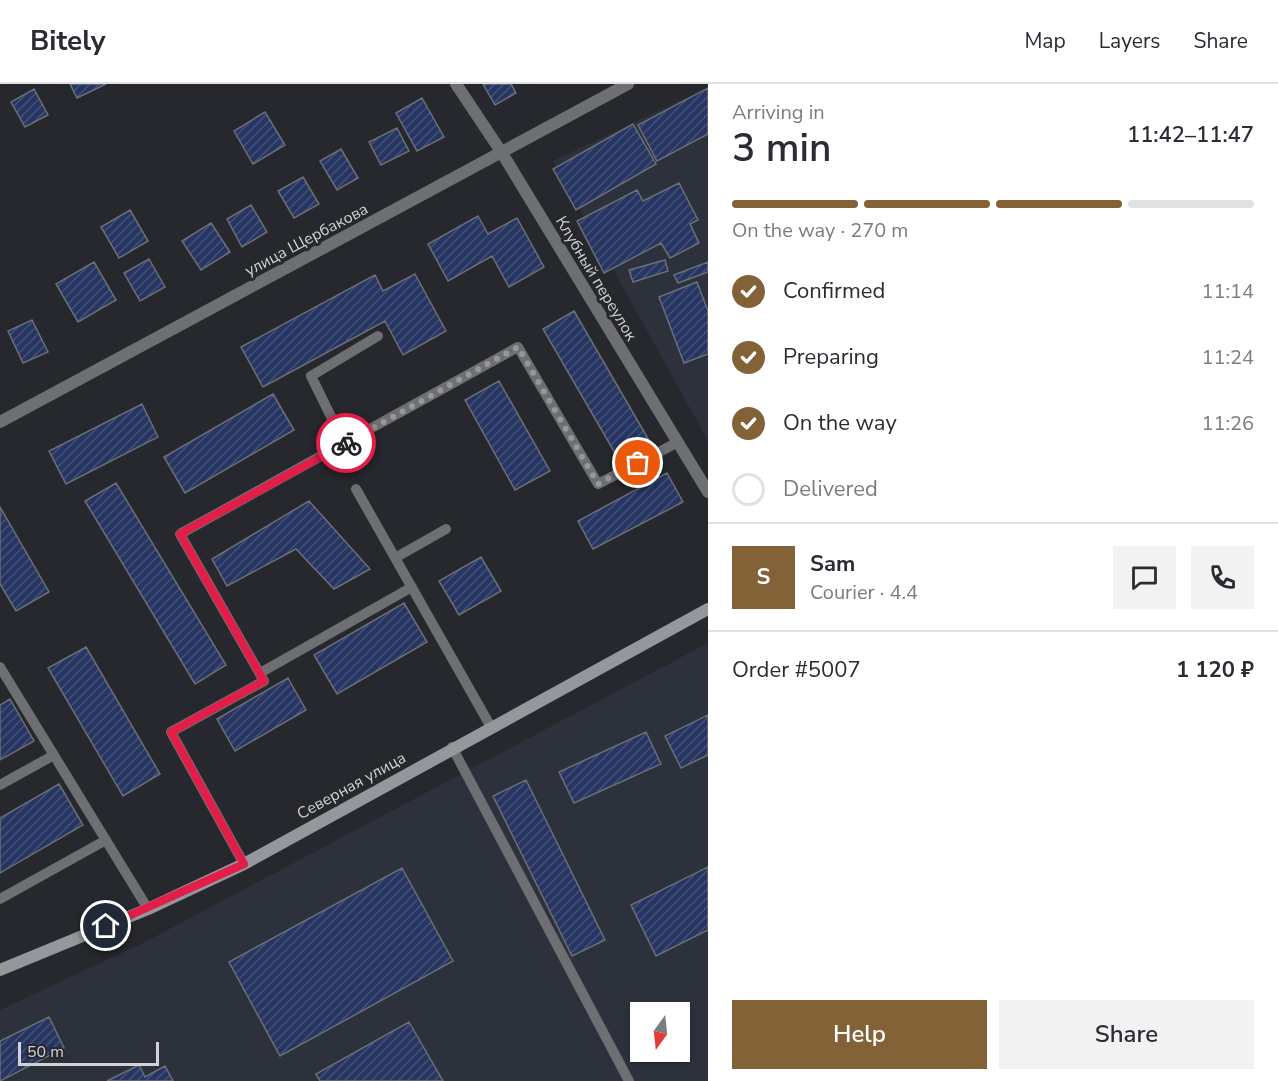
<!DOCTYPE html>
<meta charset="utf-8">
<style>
:root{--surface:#fff;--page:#f2f2f3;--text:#2b2b33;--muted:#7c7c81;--line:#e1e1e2;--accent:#846238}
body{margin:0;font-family:"Nunito Sans",sans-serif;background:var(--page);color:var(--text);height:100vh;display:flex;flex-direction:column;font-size:22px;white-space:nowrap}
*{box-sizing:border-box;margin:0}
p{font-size:20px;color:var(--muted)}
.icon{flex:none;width:33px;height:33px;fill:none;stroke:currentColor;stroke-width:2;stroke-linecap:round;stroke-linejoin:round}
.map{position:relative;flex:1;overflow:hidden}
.side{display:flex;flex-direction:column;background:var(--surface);width:570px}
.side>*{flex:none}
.needle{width:39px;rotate:195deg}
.controls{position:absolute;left:630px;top:918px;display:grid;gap:12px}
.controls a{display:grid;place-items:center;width:60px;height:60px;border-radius:0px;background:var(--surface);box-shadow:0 2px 4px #0004;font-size:30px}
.scale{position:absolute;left:18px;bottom:15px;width:141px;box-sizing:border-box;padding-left:6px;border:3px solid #d2d3d7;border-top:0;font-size:16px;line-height:21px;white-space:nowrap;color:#d2d3d7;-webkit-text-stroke:4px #26282d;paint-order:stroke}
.pin{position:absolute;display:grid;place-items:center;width:51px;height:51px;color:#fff;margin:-26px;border:3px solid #fff;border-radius:50%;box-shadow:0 2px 6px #0007}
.courier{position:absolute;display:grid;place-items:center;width:60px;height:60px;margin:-30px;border:4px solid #e11d48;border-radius:50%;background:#fff;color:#222;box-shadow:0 2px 8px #0007}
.overview em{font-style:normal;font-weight:600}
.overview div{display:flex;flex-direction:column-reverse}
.overview{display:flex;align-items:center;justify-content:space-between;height:102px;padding:0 24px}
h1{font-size:39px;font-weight:600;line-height:45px}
.bar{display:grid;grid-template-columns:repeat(4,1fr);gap:9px 6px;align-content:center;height:72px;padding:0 24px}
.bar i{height:8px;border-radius:4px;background:var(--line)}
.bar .current{background:var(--accent)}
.bar p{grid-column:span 4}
.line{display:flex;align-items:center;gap:15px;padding:0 24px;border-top:2px solid var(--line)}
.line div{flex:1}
.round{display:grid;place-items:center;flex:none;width:63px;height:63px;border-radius:0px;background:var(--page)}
ol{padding:0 24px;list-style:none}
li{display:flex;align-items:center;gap:18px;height:66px}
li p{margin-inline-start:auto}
li .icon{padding:6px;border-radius:50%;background:var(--accent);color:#fff;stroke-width:4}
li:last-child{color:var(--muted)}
li i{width:33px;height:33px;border:3px solid var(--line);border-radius:50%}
.primary-button{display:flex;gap:12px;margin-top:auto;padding:12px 24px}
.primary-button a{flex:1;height:69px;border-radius:0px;background:var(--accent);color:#fff;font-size:24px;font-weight:600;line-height:69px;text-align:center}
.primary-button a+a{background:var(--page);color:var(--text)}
header{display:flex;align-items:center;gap:36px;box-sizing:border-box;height:84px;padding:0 30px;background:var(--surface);border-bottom:2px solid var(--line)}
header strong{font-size:28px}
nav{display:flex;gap:33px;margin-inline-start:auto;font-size:21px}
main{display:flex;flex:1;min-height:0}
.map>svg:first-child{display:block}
.built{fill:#2d313c;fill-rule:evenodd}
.building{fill:url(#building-hatch);stroke:#6c6f75;stroke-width:1.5}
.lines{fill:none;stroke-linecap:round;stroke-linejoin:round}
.lane{stroke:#6e6f72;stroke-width:10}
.street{stroke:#6e6f72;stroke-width:12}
.secondary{stroke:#95979c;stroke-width:12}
.done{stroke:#96979c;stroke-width:6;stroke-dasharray:0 10.8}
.route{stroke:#e11d48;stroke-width:8}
.labels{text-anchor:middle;stroke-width:6;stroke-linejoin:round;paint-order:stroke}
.street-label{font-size:16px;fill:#d2d3d7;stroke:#26282d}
</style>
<header>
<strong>Bitely</strong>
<nav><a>Map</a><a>Layers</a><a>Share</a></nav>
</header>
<main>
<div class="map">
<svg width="708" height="997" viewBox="0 0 708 997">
<defs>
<pattern id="building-hatch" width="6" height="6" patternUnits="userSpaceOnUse" patternTransform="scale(1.5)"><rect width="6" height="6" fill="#263561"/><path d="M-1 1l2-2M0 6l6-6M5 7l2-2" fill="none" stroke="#455177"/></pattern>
</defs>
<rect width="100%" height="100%" fill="#26282d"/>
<path class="built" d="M708 3V357L553 77Z
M708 559V997H0V926L145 858ZM640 928H680V968H640Z"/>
<path class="building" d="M70 0H106L77 14Z
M483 0H511L516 9 495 21Z
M708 4V50L657 77 638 41Z
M34 5 48 31 25 43 11 18Z
M422 14 444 53 417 67 396 29Z
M265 28 285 61 253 80 234 47Z
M633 40 656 80 576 126 553 85Z
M397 44 409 67 381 81 369 58Z
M341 65 358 94 337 106 320 77Z
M303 93 319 120 294 134 278 107Z
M679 99 698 136 690 140 699 159 670 174 661 159 604 189 577 137 637 106 643 117Z
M251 121 267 148 242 163 227 135Z
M130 126 148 157 119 174 101 143Z
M478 132 488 150 517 134 544 183 509 203 492 172 448 197 428 160Z
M211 139 230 168 201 186 182 157Z
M149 175 165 203 140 217 124 189Z
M665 176 668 187 633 198 629 186Z
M94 178 116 216 78 238 56 200Z
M708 178V188L678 199 674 191Z
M415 190 446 247 403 271 385 237 263 303 241 263 375 191 383 207Z
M697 198 708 227V270L684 279 659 213Z
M574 227 650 358 619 376 543 245Z
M32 236 48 268 23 279 8 247Z
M499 297 550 387 515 406 465 316Z
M273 310 294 346 185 409 164 373Z
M142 320 158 353 66 400 49 367Z
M667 389 683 418 593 465 578 437Z
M116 399 226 581 195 600 85 417Z
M309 417 370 485 334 505 296 465 227 502 212 475Z
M0 423 49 508 16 527 0 500Z
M481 473 501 507 459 531 439 497Z
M404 519 427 558 337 610 314 571Z
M86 563 160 690 123 712 48 584Z
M288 594 306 626 235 667 217 635Z
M10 615 34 657 0 676V621Z
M708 631V671L681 684 665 652Z
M646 648 661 680 574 719 559 688Z
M526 696 605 856 572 872 493 712Z
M59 700 83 741 0 789V734Z
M708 783V846L656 872 631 821Z
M402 784 453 877 280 972 229 878Z
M49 933 64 964 0 997V957Z
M409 938 443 997H320L316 990Z
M139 981 145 993 165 982 173 997H107Z"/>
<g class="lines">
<path class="lane" d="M344 359 311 292 378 252
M356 405 491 643
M395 474 446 445
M0 583 148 825
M260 589 412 503
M452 663 629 997
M0 701 54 671
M244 780 171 648 264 597 180 450 518 263 598 400 678 358
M0 815 106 756"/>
<path class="street" d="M456 0 502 69 708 408
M0 338 628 0"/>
<path class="secondary" d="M0 886 148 825 244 780 708 525"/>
</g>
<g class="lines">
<path class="done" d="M346 359 518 263 598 400 638 379"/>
<path class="route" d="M106 842 244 780 171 648 264 597 180 450 346 359"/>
</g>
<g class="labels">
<g class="street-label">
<text transform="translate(306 155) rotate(-28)" y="6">улица Щербакова</text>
<text transform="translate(597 194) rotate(59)" y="6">Клубный переулок</text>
<text transform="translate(351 701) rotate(-29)" y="6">Северная улица</text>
</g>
</g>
</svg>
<div class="controls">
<a><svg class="needle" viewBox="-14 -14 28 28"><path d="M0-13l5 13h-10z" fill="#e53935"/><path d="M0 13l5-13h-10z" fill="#7c7c81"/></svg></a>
</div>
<div class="scale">50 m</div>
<div class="pin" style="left:638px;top:379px;background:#ea580c"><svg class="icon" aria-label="bag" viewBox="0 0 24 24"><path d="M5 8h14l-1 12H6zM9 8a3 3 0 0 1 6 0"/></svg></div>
<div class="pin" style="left:106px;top:842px;background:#1f2937"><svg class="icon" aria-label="home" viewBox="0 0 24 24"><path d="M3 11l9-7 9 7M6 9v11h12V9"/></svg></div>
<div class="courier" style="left:346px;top:359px"><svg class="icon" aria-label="bike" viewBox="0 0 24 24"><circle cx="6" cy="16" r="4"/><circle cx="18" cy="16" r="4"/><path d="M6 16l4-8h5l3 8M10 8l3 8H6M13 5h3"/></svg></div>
</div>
<section class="side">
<div class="overview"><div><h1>3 min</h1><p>Arriving in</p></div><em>11:42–11:47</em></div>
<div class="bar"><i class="current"></i><i class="current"></i><i class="current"></i><i></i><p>On the way · 270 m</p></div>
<ol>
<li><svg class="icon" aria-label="check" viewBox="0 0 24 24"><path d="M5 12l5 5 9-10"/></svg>Confirmed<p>11:14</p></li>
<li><svg class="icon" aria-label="check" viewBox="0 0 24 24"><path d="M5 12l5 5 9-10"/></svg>Preparing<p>11:24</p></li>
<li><svg class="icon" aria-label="check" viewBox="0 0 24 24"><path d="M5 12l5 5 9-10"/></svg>On the way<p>11:26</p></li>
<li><i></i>Delivered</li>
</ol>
<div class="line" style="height:108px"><b class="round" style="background:var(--accent);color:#fff">S</b><div><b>Sam</b><p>Courier · 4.4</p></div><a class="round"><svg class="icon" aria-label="chat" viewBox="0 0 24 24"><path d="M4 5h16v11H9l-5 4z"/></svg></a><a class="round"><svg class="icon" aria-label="phone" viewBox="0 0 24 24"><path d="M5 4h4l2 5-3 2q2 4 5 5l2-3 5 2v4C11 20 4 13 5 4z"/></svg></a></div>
<div class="line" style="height:78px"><div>Order #5007</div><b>1 120 ₽</b></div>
<div class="primary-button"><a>Help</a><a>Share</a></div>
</section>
</main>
